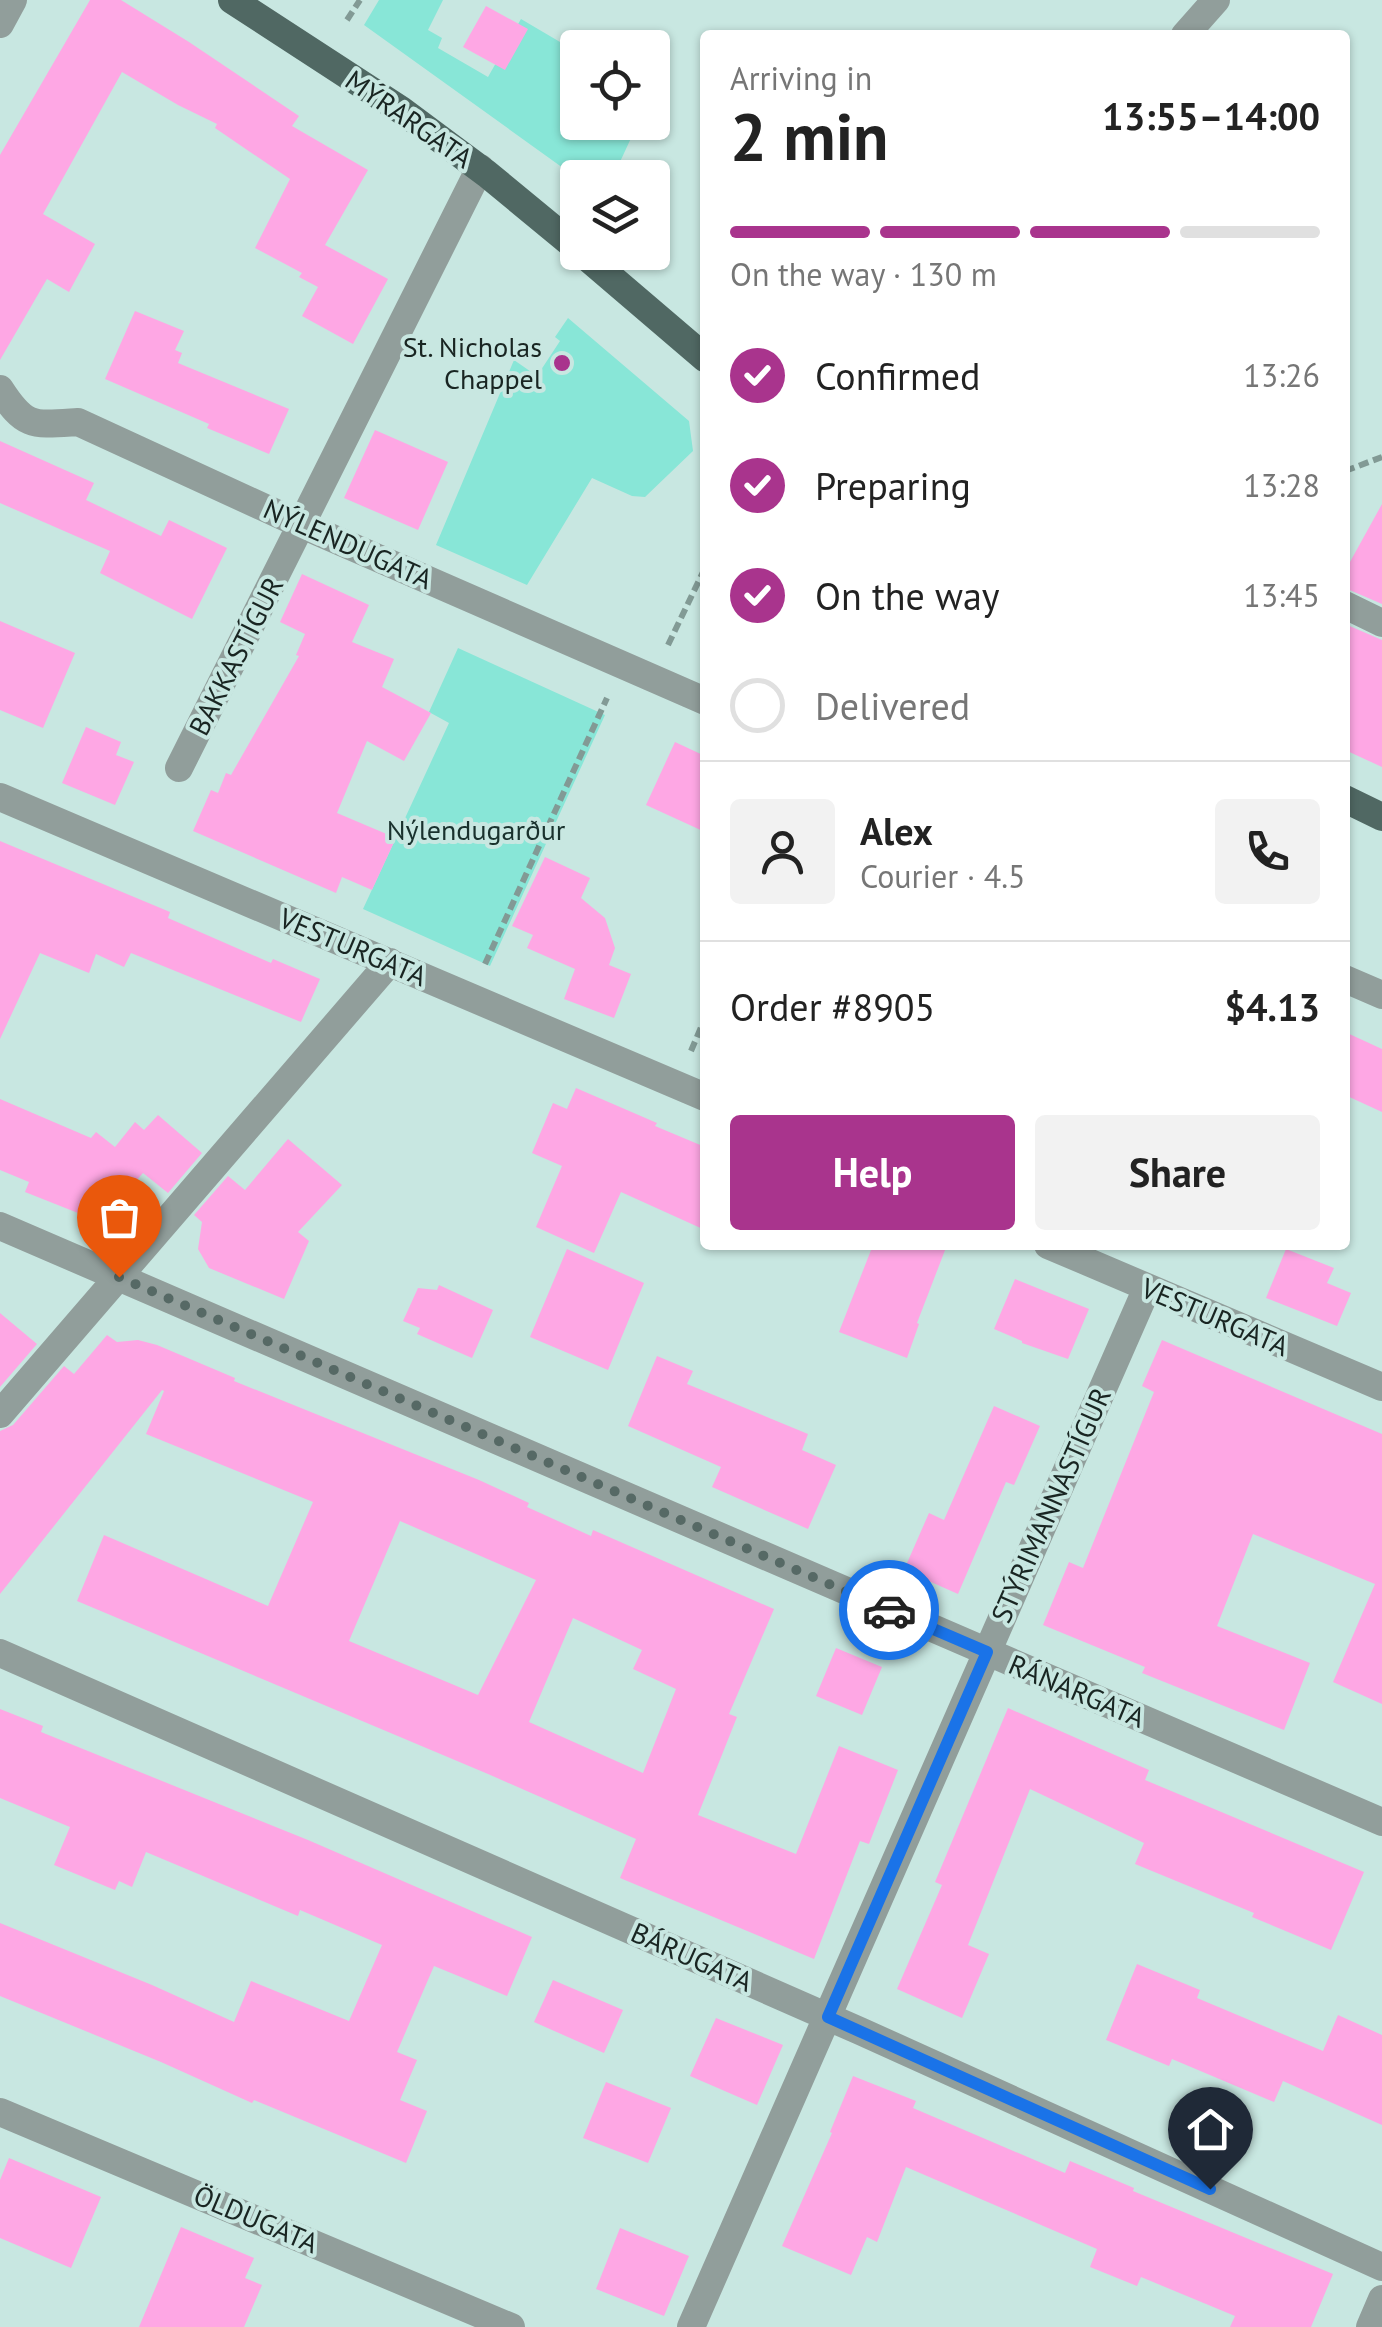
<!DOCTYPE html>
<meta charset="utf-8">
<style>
:root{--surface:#fff;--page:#f2f2f2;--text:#222;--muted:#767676;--line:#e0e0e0;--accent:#a9348d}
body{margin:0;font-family:"PT Sans",sans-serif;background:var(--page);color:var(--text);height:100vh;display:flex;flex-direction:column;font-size:38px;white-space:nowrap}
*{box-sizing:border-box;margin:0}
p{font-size:32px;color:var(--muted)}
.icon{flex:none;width:55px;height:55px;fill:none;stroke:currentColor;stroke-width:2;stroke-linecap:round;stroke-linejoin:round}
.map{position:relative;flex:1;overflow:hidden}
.panel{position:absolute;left:700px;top:30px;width:650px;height:1220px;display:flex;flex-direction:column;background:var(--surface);border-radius:10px;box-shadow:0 2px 8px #0004}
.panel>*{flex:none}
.tools{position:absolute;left:560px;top:30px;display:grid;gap:20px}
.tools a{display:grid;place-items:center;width:110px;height:110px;border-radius:10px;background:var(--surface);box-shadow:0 2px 8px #0004;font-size:50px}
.pin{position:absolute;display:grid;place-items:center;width:85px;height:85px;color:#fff;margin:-102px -42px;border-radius:50% 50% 50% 0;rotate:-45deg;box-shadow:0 0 10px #0007}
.pin .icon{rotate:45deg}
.courier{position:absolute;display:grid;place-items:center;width:100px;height:100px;margin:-50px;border:8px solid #1a73e8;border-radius:50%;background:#fff;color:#222;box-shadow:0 2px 12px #0007}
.headline em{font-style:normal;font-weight:700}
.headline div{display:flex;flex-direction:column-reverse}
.headline{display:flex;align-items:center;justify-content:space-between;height:170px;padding:0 30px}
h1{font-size:65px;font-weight:700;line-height:75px}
.bar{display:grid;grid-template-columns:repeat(4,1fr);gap:15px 10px;align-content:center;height:120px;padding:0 30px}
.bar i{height:12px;border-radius:8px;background:var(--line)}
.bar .on{background:var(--accent)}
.bar p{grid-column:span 4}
.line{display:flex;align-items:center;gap:25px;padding:0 30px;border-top:2px solid var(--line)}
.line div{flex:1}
.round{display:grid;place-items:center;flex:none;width:105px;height:105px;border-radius:10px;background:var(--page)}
ol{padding:0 30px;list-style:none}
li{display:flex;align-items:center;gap:30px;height:110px}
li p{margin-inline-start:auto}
li .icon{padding:10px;border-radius:50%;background:var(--accent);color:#fff;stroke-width:4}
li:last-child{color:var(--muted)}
li i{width:55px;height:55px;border:5px solid var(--line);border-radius:50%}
.action{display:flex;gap:20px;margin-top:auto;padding:20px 30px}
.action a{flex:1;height:115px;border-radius:10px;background:var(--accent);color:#fff;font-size:40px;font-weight:700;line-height:115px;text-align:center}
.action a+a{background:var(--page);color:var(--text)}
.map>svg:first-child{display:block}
.green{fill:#88e6d7}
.building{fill:#fea7e4;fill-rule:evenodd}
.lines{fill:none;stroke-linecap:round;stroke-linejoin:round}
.path{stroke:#829a95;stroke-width:6;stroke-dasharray:10 5;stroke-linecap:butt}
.pedestrian{stroke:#919e9b;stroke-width:28}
.minor{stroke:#919e9b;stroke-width:28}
.tertiary{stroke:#919e9b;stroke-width:28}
.primary{stroke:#506863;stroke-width:28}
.done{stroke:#566965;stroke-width:10;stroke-dasharray:0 18}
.route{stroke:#1a73e8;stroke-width:12}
.poi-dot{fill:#a9348d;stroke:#c8e7e1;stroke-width:4}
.labels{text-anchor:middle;stroke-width:8;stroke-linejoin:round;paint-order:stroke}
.street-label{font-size:28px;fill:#192522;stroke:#c8e7e1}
.poi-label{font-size:28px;fill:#192522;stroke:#c8e7e1;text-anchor:end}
.park-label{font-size:28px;fill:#19312d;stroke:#c8e7e1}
</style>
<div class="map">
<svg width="1382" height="2327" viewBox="0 0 1382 2327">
<rect width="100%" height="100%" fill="#c8e7e1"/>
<path class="green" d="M379 0H443L428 30 442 38 438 48 488 77 521 19 577 52 578 122 638 123 613 177 577 178 364 25Z
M568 318 689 421 693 451 645 497 632 496 592 478 527 585 436 545 514 360 537 376 560 341 555 337Z
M458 648 605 715 490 966 363 909 449 723 429 712Z"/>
<path class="building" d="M90 0H121L189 42 299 116 292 126 368 170 325 245 388 279 353 344 302 316 318 287 299 277 302 273 255 248 290 179 215 128 217 124 178 105 122 72 43 214 95 244 69 292 47 279 0 360V155Z
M486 6 528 29 505 70 463 47Z
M135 311 184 331 175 350 182 353 178 363 289 409 269 454 207 428 209 424 105 379Z
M375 430 448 462 418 530 344 498Z
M0 441 94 483 86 500 161 536 169 520 227 548 192 619 100 573 110 551 0 503Z
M1382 504V604L1345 588V571Z
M302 574 369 605 352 642 394 659 382 687 431 713 404 761 367 741 337 813 396 838 372 890 342 877 336 893 193 831 211 790 218 793 226 773 231 775 299 656 296 655 305 634 280 622Z
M0 621 75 653 43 728 0 710Z
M1345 624 1382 640V767L1345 750Z
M86 727 121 742 116 755 134 762 115 805 62 783Z
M675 742 705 756V832L646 805Z
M0 841 170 912 168 918 271 963 273 959 320 979 301 1022 131 953 124 967 96 954 89 973 40 953 0 1039Z
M545 857 590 878 581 898 605 918 615 948 609 965 631 974 614 1018 564 999 575 969 527 948 533 935 512 926Z
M1345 1032 1382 1049V1112L1345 1095Z
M576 1088 657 1123 655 1126 705 1147V1230L621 1192 594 1253 536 1227 562 1166 532 1153 553 1103 567 1109Z
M0 1099 91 1138 96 1132 115 1147 135 1122 144 1130 158 1115 202 1153 168 1193 143 1173 108 1212 83 1215 25 1192 29 1182 0 1170Z
M288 1139 342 1185 298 1232 309 1241 284 1299 209 1268 198 1249 202 1222 194 1215 228 1176 245 1190Z
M873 1245H947L917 1323 919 1324 907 1358 839 1332Z
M567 1249 644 1283 608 1370 530 1337Z
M1286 1249 1334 1268 1327 1283 1351 1293 1337 1326 1266 1298Z
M1015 1279 1089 1309 1068 1359 1022 1343V1341L994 1329Z
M439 1285 493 1310 472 1358 417 1334 420 1328 403 1321 418 1288 437 1290Z
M0 1313 37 1344 0 1387Z
M107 1335 117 1342 138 1340 157 1345 235 1378 234 1381 479 1480 529 1503 527 1507 591 1536 593 1530 774 1609 729 1714 737 1717 698 1815 796 1854 839 1746 898 1770 869 1844 860 1841 814 1959 620 1878 636 1839 488 1774 77 1601 104 1535 268 1606 313 1502 146 1434 164 1391 162 1390 0 1594V1431L13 1425 64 1366 74 1374ZM400 1521 536 1580 478 1695 349 1641ZM573 1618 642 1650 633 1669 676 1689 643 1773 529 1722Z
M1162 1340 1382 1434V1704L1333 1682 1375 1584 1253 1534 1217 1626 1310 1663 1284 1730 1142 1673 1145 1667 1043 1625 1069 1562 1083 1568 1154 1392 1142 1386Z
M657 1356 693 1371 687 1384 808 1434 802 1450 836 1465 808 1529 712 1487 721 1467 628 1426Z
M994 1406 1040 1426 1014 1485 1006 1482 958 1594 904 1570 929 1513 944 1520Z
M836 1648 882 1667 862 1715 816 1696Z
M1008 1708 1149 1770 1145 1780 1364 1872 1331 1950 1252 1917 1254 1913 1135 1864 1144 1843 1030 1789 968 1945 989 1954 962 2018 897 1989 942 1885 935 1882Z
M0 1709 43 1726 41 1732 308 1840 532 1937 507 1996 434 1966 397 2052 417 2060 400 2100 427 2111 406 2163 254 2100 252 2103 161 2062 0 1996V1923L152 1985 234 2022 251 1981 349 2021 382 1945 300 1910 298 1916 146 1852 132 1887 119 1881 115 1890 54 1865 70 1827 0 1798Z
M1137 1964 1200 1990 1197 1998 1323 2051 1338 2015 1382 2035V2125L1283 2081 1274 2102 1172 2059 1169 2066 1106 2040Z
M553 1980 623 2010 604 2053 534 2022Z
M716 2018 783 2045 757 2105 690 2076Z
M853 2076 916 2101 913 2108 1065 2173 1070 2161 1134 2188 1133 2191 1333 2274 1311 2327H1230L1235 2316 1141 2277 1137 2286 1090 2267 1097 2249 906 2167 877 2242 867 2237 851 2275 782 2246 832 2133 830 2132Z
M606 2082 671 2108 648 2163 583 2138Z
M9 2158 101 2197 71 2268 0 2238V2180Z
M181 2227 254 2258 245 2278 262 2285 244 2327H139Z
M620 2228 689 2256 664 2316 596 2289Z"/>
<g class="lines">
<path class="path" d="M347 20 360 0
M1345 471 1382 457
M668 645 705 568
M485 964 607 698
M691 1051 705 1018"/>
<path class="pedestrian" d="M1345 605 1382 623"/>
<path class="minor" d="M0 24 13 0
M1185 35 1216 0
M0 389C25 428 33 425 78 422L302 525 705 701
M179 768 480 168
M0 797 705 1097
M1345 979 1382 995
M0 1226 1382 1822
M1048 1245 1382 1387
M0 1414 390 962
M0 1653 860 2031 1382 2267
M0 2112 511 2327
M691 2327 1147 1288"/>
<path class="tertiary" d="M1370 2327 1382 2299"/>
<path class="primary" d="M232 0 401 110 487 174 578 249
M581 252 705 358
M1345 799 1382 817"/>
</g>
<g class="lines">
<path class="done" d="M119 1277 889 1610"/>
<path class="route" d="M889 1610 987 1652 828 2017 1210 2189"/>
</g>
<circle class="poi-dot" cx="562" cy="363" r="10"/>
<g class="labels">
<g class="street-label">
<text transform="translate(409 119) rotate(35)" y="10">MÝRARGATA</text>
<text transform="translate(348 544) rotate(24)" y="10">NÝLENDUGATA</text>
<text transform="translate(236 656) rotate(-63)" y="10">BAKKASTÍGUR</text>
<text transform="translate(353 947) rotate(23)" y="10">VESTURGATA</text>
<text transform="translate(1215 1317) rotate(23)" y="10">VESTURGATA</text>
<text transform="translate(1051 1505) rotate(-66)" y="10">STÝRIMANNASTÍGUR</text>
<text transform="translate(1077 1691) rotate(23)" y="10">RÁNARGATA</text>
<text transform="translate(692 1957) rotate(24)" y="10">BÁRUGATA</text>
<text transform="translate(256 2219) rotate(23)" y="10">ÖLDUGATA</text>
</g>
<g class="poi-label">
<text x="542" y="357">St. Nicholas<tspan x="542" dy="32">Chappel</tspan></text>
</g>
<g class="park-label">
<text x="476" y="840">Nýlendugarður</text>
</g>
</g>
</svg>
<div class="tools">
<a><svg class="icon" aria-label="locate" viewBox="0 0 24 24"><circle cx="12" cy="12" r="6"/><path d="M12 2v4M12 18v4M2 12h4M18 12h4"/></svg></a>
<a><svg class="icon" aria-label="layers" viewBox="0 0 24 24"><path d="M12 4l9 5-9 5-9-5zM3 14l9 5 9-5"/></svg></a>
</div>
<div class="pin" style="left:119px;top:1277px;background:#ea580c"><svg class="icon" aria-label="bag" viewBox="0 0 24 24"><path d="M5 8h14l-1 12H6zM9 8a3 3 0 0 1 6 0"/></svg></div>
<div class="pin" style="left:1210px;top:2189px;background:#1f2937"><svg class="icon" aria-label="home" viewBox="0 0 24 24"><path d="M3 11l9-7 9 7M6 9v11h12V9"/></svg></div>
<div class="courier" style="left:889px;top:1610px"><svg class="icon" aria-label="car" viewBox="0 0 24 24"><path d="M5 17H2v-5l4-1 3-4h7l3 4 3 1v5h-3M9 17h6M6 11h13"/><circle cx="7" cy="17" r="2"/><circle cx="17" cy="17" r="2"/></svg></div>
<section class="panel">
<div class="headline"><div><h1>2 min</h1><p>Arriving in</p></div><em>13:55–14:00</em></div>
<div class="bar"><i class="on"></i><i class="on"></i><i class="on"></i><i></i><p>On the way · 130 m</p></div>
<ol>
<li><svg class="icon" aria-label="check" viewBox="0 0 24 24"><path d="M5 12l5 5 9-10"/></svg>Confirmed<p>13:26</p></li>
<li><svg class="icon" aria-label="check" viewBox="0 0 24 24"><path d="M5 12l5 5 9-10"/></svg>Preparing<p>13:28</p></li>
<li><svg class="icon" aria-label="check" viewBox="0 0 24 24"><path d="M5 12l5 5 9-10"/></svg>On the way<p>13:45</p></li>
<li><i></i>Delivered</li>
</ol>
<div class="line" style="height:180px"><a class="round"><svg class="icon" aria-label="person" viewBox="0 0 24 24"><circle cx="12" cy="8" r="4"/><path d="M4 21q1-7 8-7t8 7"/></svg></a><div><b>Alex</b><p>Courier · 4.5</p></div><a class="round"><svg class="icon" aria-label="phone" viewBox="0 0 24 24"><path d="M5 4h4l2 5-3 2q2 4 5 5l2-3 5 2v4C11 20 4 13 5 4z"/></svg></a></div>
<div class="line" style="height:130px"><div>Order #8905</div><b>$4.13</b></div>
<div class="action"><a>Help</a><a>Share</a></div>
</section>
</div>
